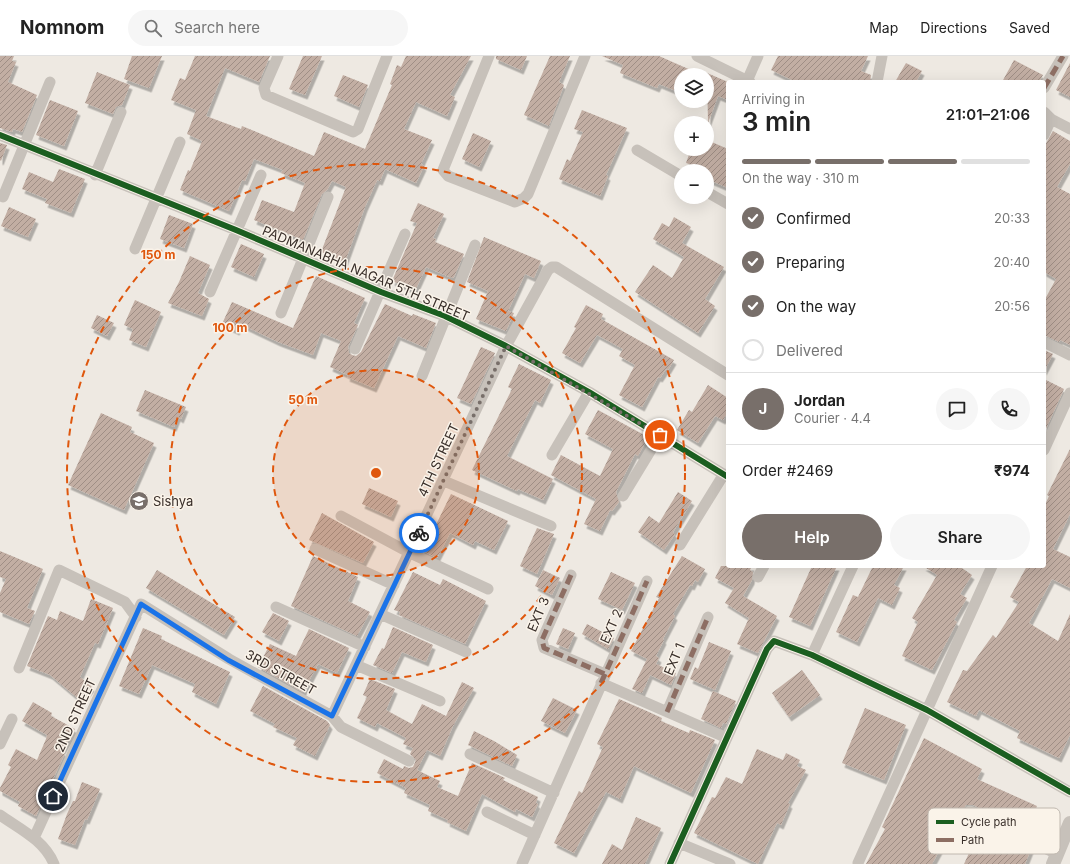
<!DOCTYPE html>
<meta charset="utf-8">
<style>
:root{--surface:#fff;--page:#f6f6f6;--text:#222;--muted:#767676;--line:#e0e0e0;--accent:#786f6a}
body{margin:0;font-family:Inter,sans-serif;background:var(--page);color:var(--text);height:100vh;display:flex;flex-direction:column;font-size:15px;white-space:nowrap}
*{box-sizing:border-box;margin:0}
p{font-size:13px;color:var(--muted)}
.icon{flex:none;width:22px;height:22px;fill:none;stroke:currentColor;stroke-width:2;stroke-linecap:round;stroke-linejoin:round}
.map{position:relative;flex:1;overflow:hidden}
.sheet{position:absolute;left:726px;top:24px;width:320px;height:488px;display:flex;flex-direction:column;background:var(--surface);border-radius:4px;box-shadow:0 4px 16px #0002}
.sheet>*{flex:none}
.controls{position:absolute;left:674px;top:12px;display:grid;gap:8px}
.controls a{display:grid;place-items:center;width:40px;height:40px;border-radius:50%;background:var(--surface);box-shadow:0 4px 16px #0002;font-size:20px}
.pin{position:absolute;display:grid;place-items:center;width:34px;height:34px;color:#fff;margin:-17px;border:2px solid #fff;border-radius:50%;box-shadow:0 1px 4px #0007}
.courier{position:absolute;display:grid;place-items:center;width:40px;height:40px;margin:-20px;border:3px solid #1a73e8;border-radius:50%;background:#fff;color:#222;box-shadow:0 1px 5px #0007}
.head em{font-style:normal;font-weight:600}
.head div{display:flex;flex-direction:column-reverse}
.head{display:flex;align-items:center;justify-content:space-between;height:68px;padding:0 16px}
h1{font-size:26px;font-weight:600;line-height:30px}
.bar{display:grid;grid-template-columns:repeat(4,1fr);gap:6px 4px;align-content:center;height:48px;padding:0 16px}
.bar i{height:5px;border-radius:3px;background:var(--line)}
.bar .active{background:var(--accent)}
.bar p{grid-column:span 4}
.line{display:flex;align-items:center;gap:10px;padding:0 16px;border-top:1px solid var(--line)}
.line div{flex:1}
.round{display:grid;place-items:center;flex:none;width:42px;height:42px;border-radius:21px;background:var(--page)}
ol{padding:0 16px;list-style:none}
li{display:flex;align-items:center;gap:12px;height:44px}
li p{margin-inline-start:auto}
li .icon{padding:4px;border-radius:50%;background:var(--accent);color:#fff;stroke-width:4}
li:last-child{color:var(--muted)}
li i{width:22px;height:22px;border:2px solid var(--line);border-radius:50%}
.action{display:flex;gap:8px;margin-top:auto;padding:8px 16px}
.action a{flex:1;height:46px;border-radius:24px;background:var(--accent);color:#fff;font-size:16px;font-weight:600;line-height:46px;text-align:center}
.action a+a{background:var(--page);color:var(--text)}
header{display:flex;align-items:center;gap:24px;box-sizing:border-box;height:56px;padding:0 20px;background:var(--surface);border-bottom:1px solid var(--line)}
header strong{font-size:19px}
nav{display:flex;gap:22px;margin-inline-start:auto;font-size:14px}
.search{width:280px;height:36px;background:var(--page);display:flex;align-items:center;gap:10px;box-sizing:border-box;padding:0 14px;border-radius:22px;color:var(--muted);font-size:15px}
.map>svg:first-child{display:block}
.building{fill:url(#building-hatch);filter:url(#shadow)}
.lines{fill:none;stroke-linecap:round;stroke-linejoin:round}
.minor{stroke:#c7c1ba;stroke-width:11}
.tertiary{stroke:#c7c1ba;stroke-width:14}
.quiet{stroke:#8d6e63;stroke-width:5;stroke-dasharray:10 5;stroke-linecap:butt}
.cycleway-casing{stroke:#faf3e9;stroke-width:8}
.cycleway{stroke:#1b5e20;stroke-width:6}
.done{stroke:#786f6a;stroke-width:4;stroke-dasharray:0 7.2}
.route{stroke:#1a73e8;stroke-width:5}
.ring{fill:none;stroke:#df570d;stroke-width:2;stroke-dasharray:7 5}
.labels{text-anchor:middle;stroke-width:3;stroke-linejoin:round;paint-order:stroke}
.street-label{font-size:13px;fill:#382e29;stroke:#faf3e9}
.poi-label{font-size:13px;fill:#382e29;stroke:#faf3e9;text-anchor:start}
.key{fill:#faf3e9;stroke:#c0b8af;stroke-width:1}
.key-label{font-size:11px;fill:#382e29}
.centre{fill:#df570d;stroke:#faf3e9;stroke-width:2}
.ring-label{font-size:12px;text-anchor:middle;font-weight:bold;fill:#df570d;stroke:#faf3e9;stroke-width:3;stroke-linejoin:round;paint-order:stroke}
</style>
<header>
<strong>Nomnom</strong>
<div class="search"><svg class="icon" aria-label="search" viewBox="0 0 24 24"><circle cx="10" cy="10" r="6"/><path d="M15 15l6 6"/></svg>Search here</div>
<nav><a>Map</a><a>Directions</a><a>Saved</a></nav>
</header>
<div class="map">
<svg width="1070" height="808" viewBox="0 0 1070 808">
<defs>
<pattern id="building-hatch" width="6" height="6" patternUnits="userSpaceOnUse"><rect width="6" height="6" fill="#c2aea3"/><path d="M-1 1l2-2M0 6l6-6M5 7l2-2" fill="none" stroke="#9f8e85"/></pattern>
<filter id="shadow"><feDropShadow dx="2.5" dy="4.5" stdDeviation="0" flood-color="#0004"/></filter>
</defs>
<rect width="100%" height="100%" fill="#eee9e2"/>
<path class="building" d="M0 0H14L12 5 16 6 8 26 37 39 22 76 13 73 12 76 0 72Z
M132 0H162L149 32 124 23Z
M195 0H270L259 26 225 12 206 60 241 73 242 70 314 100 324 76 365 93 392 29 390 28 397 9 401 11 406 0H471L450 39 455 41 447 60 416 46 404 73 432 84 421 108 424 110 416 127 385 113 380 125 377 124 365 151 345 206 321 196 346 131 332 125 327 134 322 138 303 184 254 164 262 144 294 156 305 127 281 117 283 114 254 103 245 125 242 124 229 155 180 134 188 114 190 115 202 85 187 78 196 54 171 44 180 22 185 24Z
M303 0H322L305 39 289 33Z
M496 0H527L521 14 496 3Z
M550 0H570L559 26 564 29 549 70 524 59Z
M602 0H659L702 19H681V37L659 28 657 32 620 17 623 9Z
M778 0H868L861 15 871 19 870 26H796L771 14Z
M1014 4 1043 19 1039 26H1002Z
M906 7 922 15 916 26H895Z
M1070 7V41L1056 34Z
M97 16 130 29 122 49 116 51 113 58 85 47Z
M707 17 728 26V44L718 40 708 67Z
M343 19 368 29 359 51 334 40Z
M50 44 78 55 64 90 36 79Z
M582 54 627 72 606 119 608 120 600 140 559 123 567 103 570 105 583 76 574 73Z
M1053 75 1070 85V108L1057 131 1070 138V289L1060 284 1059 286 1044 279V245L1056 223 1044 216V91Z
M473 77 491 85 479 111 462 103Z
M707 84 728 93V132L707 123V114L686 107 691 93H707Z
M0 87 7 89 1 105 0 104Z
M59 113 85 123 71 157 45 147 47 143 22 133 29 116 53 126Z
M418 147 444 158 433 182 436 183 435 186 464 198 454 221 452 222 426 211 415 235 392 225 417 167 410 165Z
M9 151 36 163 28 181 1 170Z
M169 159 193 168 184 192 160 183Z
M674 161 691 171 682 187 724 211 705 243 715 250 698 277 635 236 653 209 672 222 684 201 653 183 662 167 669 171Z
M484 181 541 205 534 222 525 218 508 255 514 257 506 275 476 263 488 235 467 226Z
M241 188 264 198 254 221 231 211Z
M190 200 210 209 198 237 209 243 202 260 168 247 179 226Z
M316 220 365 242 354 267 358 269 348 291 349 297 352 299 356 300 361 296 385 248 412 260 413 258 436 267 426 292 398 280 374 332 347 321 348 319 330 311 341 285 321 277 313 299 278 286 240 268 237 275 222 268 232 246 293 272Z
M135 244 161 256 146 291 129 284 133 273 124 269Z
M586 249 603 258 601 263 674 304 668 314 666 313 660 322 658 321 642 351 619 339 635 309 619 300 623 293 597 279 580 307 562 297 576 272 574 271Z
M97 259 114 267 107 280 91 272Z
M481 291 495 297 471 348 457 342Z
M1044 294 1053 298 1044 315Z
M519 308 551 324 540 347 535 344 507 400 553 423 543 444 518 433 517 435 472 414 512 333 508 331Z
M1044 323 1064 333 1044 377Z
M708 329 728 342V356L723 364 715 360 698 387 677 374 689 354 692 356Z
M145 334 186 351 181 363 178 361 174 371 136 355Z
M598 354 648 381 638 400 635 398 616 436 619 446 612 455 610 454 600 475 584 468 596 443 551 419 561 399 600 420 613 393 585 378Z
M101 357 132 371 130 376 154 387 124 454 68 429Z
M1070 393V458L1053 493 1070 501V532L1052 523 1029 567 1058 585 1070 558V679L1059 702 1017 682 1020 675 979 654 976 660 947 646 963 614 967 615 993 579 996 582 1019 546 1010 541 1027 510H1044V451L1049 440 1047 439Z
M369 432 398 445 391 461 362 448Z
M678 436 692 445 673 476 675 478 664 494 638 476 649 460 659 467Z
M451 438 508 465 494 494 475 485 473 489 450 477 437 502 421 494 429 478 431 479Z
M322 457 374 486 363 507 309 484Z
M537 472 554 478 537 518 520 510Z
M0 495 43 513 27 552 35 555 29 568 0 556V537L6 523 0 521Z
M313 500 358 521 348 545 370 556 357 580 291 550Z
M682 500 705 513 698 526 695 524 692 530 690 529 673 558 675 560 663 583 664 584 656 600 659 602 656 608 676 617 671 629 650 619 642 637 632 633 647 603 631 595 659 542 656 541Z
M721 510H752L750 514 753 516 752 524 743 540 777 560 758 597 737 588 749 562 725 547 734 532 715 522Z
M812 510H837L810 570 789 561Z
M873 510H904L894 529 900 532 892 549 878 542 857 586 836 576 853 539 858 541Z
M923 510H959L972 519 960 538 967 542 954 564 957 566 932 614 902 600 918 566 912 562 937 519Z
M157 514 235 561 224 579 146 532Z
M543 514 560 522 552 539 535 530Z
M413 516 440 529 443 523 486 545 465 588 399 559 400 556 394 554Z
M611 516 635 527 622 554 598 543Z
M91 543 113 552 98 588 95 587 80 621 92 631 81 645 50 619 27 610 48 560 57 564 60 555 83 565Z
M273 557 289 565 279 585 262 576Z
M587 568 614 582 608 593 582 578Z
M393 571 433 589 426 606 402 596 392 617 373 609 382 592 384 593Z
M143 572 162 580 161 583 230 616 216 648 192 636 195 628 152 609 139 638 119 630Z
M563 572 575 577 568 593 556 588Z
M309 573 349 592 337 617 318 608 303 636 258 611 270 588 296 600Z
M709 586 731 595 715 634 690 623 695 611 698 613Z
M802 614 820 639 789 661 772 637Z
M370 623 395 633 386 654 412 668 422 648 446 660 462 626 474 632 453 670 440 700 427 694 417 714 440 725 437 731 458 740 472 707 505 722 503 724 538 741 536 747 538 748 532 761 516 753 515 756 482 738 466 775 447 766 448 764 428 755 430 749 404 737 406 732 377 717 384 703 403 713 404 710 409 712 413 711 416 704 410 698 413 692 403 688 406 682 377 667 375 671 357 662 367 641 363 639Z
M263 630 327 665 330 669 315 700 293 689 297 682 273 671 275 668 250 655Z
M713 635 736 645 726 668 723 667 721 672 701 663Z
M553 642 577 654 565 677 541 665Z
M619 643 649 656 662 662 661 665 689 677 690 674 715 684 691 737 634 710 620 743 606 736 574 797 554 787 579 735 582 737 603 691 597 688Z
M33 646 52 657 51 660 75 673 62 695 65 697 36 760 18 750 20 746 0 735V732L11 711 8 709 16 693 37 704 46 683 47 679 22 665Z
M865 652 906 669 884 724 842 707Z
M474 675 494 685 517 699 512 710 468 689Z
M924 682 982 713 977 723 1037 750 1026 775 973 749H966L964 752V759L967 761 1031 793 1025 808H964L970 795 945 784 932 808H866L885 773 882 771Z
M757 693 783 704 786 697 800 704 797 710 806 714 788 747 790 748 781 769 777 767 758 808 694 777 712 741 715 742 726 721 742 728Z
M82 726 100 733 87 764 85 763 75 789 58 783 67 758 73 745H75Z
M636 761 661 772 645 808H602L612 788 622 794Z"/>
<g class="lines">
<path class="minor" d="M278 0 264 32 266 39 353 76 358 73 387 0
M489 0 443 114 448 120 515 146 524 142 528 138 585 0
M697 0 750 26
M747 25 758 0
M877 26 882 0
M1044 32 1063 0
M1044 56 1051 63 1070 73
M0 79 236 174 381 236 445 260 506 290 589 336 728 421
M1044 79 1051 63
M637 94 681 120
M95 119 121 56
M707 136 728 148
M3 141 50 26
M135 193 180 86
M210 236 261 119
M281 257 328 141
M1044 286 1070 299
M355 293 405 178
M422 320 475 189
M1044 394 1070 337
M552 399 589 336
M444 425 551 470
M623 440 660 379
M341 460 410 497 488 533
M680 489 724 418
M315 493 394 529
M571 519 542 584 544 592 605 618
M758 521 764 510
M276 551 365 591
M380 558 466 596
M812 599 853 510
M356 609 440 645
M19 612 59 514 125 546 136 561
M601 627 727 682
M667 656 708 561
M332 660 506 290 548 214 552 211H556L728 319
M0 688 12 663
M470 698 554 737
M970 755 1057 798
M487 756 535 779
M0 759C20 773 44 784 54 808
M34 782 141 548 229 603 332 660 341 671 409 705
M679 787 730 808
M858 807 992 510
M522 808 647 525
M670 808 767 593 774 585 812 599 927 654 1070 736"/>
<path class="tertiary" d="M1053 808 1070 767"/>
<path class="quiet" d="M1044 32 1063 0
M571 519 542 584 544 592 605 618
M601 627 647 525
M667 656 708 561"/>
<g class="cycleway-casing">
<path id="cycleway" d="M0 79 236 174 381 236 445 260 506 290 589 336 728 421
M670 808 767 593 774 585 812 599 927 654 1070 736"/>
</g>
<use href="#cycleway" class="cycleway"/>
</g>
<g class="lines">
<path class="done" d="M419 477 506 290 660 379"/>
<path class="route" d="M53 740 141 548 228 604 332 660 419 477"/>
</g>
<circle cx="376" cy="417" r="103" fill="#df570d" fill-opacity=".12"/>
<g class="ring">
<circle cx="376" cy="417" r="103"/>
<circle cx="376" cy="417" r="206"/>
<circle cx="376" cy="417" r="309"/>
</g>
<defs>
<g id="school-disc" transform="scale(1)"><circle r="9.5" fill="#786f6a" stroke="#faf3e9"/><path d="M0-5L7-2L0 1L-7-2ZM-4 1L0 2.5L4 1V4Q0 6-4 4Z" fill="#fff"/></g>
</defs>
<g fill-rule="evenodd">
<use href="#school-disc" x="139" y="445"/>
</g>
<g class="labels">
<g class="street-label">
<text transform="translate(366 217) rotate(23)" y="5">PADMANABHA NAGAR 5TH STREET</text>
<text transform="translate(438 404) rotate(-65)" y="5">4TH STREET</text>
<text transform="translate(538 558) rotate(-67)" y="5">EXT 3</text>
<text transform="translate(611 570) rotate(-66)" y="5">EXT 2</text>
<text transform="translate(674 603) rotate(-67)" y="5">EXT 1</text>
<text transform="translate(281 616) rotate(29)" y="5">3RD STREET</text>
<text transform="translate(75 659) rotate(-65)" y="5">2ND STREET</text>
</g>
<g class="poi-label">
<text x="153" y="450">Sishya</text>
</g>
</g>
<rect x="928" y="752" width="132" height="46" rx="6" class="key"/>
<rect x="936" y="764" width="18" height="4" fill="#1b5e20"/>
<rect x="936" y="782" width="18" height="4" fill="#8d6e63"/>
<g class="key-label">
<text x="961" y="770">Cycle path</text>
<text x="961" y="788">Path</text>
</g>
<circle cx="376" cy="417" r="6" class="centre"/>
<g class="ring-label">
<text x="158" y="203">150 m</text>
<text x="230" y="276">100 m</text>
<text x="303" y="348">50 m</text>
</g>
</svg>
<div class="controls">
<a><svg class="icon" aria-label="layers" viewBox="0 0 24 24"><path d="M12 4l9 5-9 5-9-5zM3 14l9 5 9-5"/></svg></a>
<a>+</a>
<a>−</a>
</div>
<div class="pin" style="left:660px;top:379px;background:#ea580c"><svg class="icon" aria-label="bag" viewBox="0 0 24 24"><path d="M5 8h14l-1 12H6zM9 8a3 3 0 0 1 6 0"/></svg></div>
<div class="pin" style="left:53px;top:740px;background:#1f2937"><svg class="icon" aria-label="home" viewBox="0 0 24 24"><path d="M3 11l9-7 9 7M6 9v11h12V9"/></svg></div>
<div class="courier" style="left:419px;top:477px"><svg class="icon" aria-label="bike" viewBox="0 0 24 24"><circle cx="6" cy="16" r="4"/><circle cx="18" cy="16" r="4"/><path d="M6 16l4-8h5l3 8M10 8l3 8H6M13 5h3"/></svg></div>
<section class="sheet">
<div class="head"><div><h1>3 min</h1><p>Arriving in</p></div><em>21:01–21:06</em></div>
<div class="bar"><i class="active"></i><i class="active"></i><i class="active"></i><i></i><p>On the way · 310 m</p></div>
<ol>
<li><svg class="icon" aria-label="check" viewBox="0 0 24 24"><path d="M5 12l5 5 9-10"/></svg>Confirmed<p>20:33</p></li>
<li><svg class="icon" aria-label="check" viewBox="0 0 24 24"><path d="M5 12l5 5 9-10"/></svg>Preparing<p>20:40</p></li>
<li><svg class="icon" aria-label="check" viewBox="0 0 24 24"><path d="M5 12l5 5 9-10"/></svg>On the way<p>20:56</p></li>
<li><i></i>Delivered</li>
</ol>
<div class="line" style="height:72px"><b class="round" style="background:var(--accent);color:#fff">J</b><div><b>Jordan</b><p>Courier · 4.4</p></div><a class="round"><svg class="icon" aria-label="chat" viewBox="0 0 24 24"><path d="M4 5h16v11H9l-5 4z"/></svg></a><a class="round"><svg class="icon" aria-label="phone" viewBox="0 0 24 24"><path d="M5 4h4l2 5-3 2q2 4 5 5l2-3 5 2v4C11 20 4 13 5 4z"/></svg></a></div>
<div class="line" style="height:52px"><div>Order #2469</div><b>₹974</b></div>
<div class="action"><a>Help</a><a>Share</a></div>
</section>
</div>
